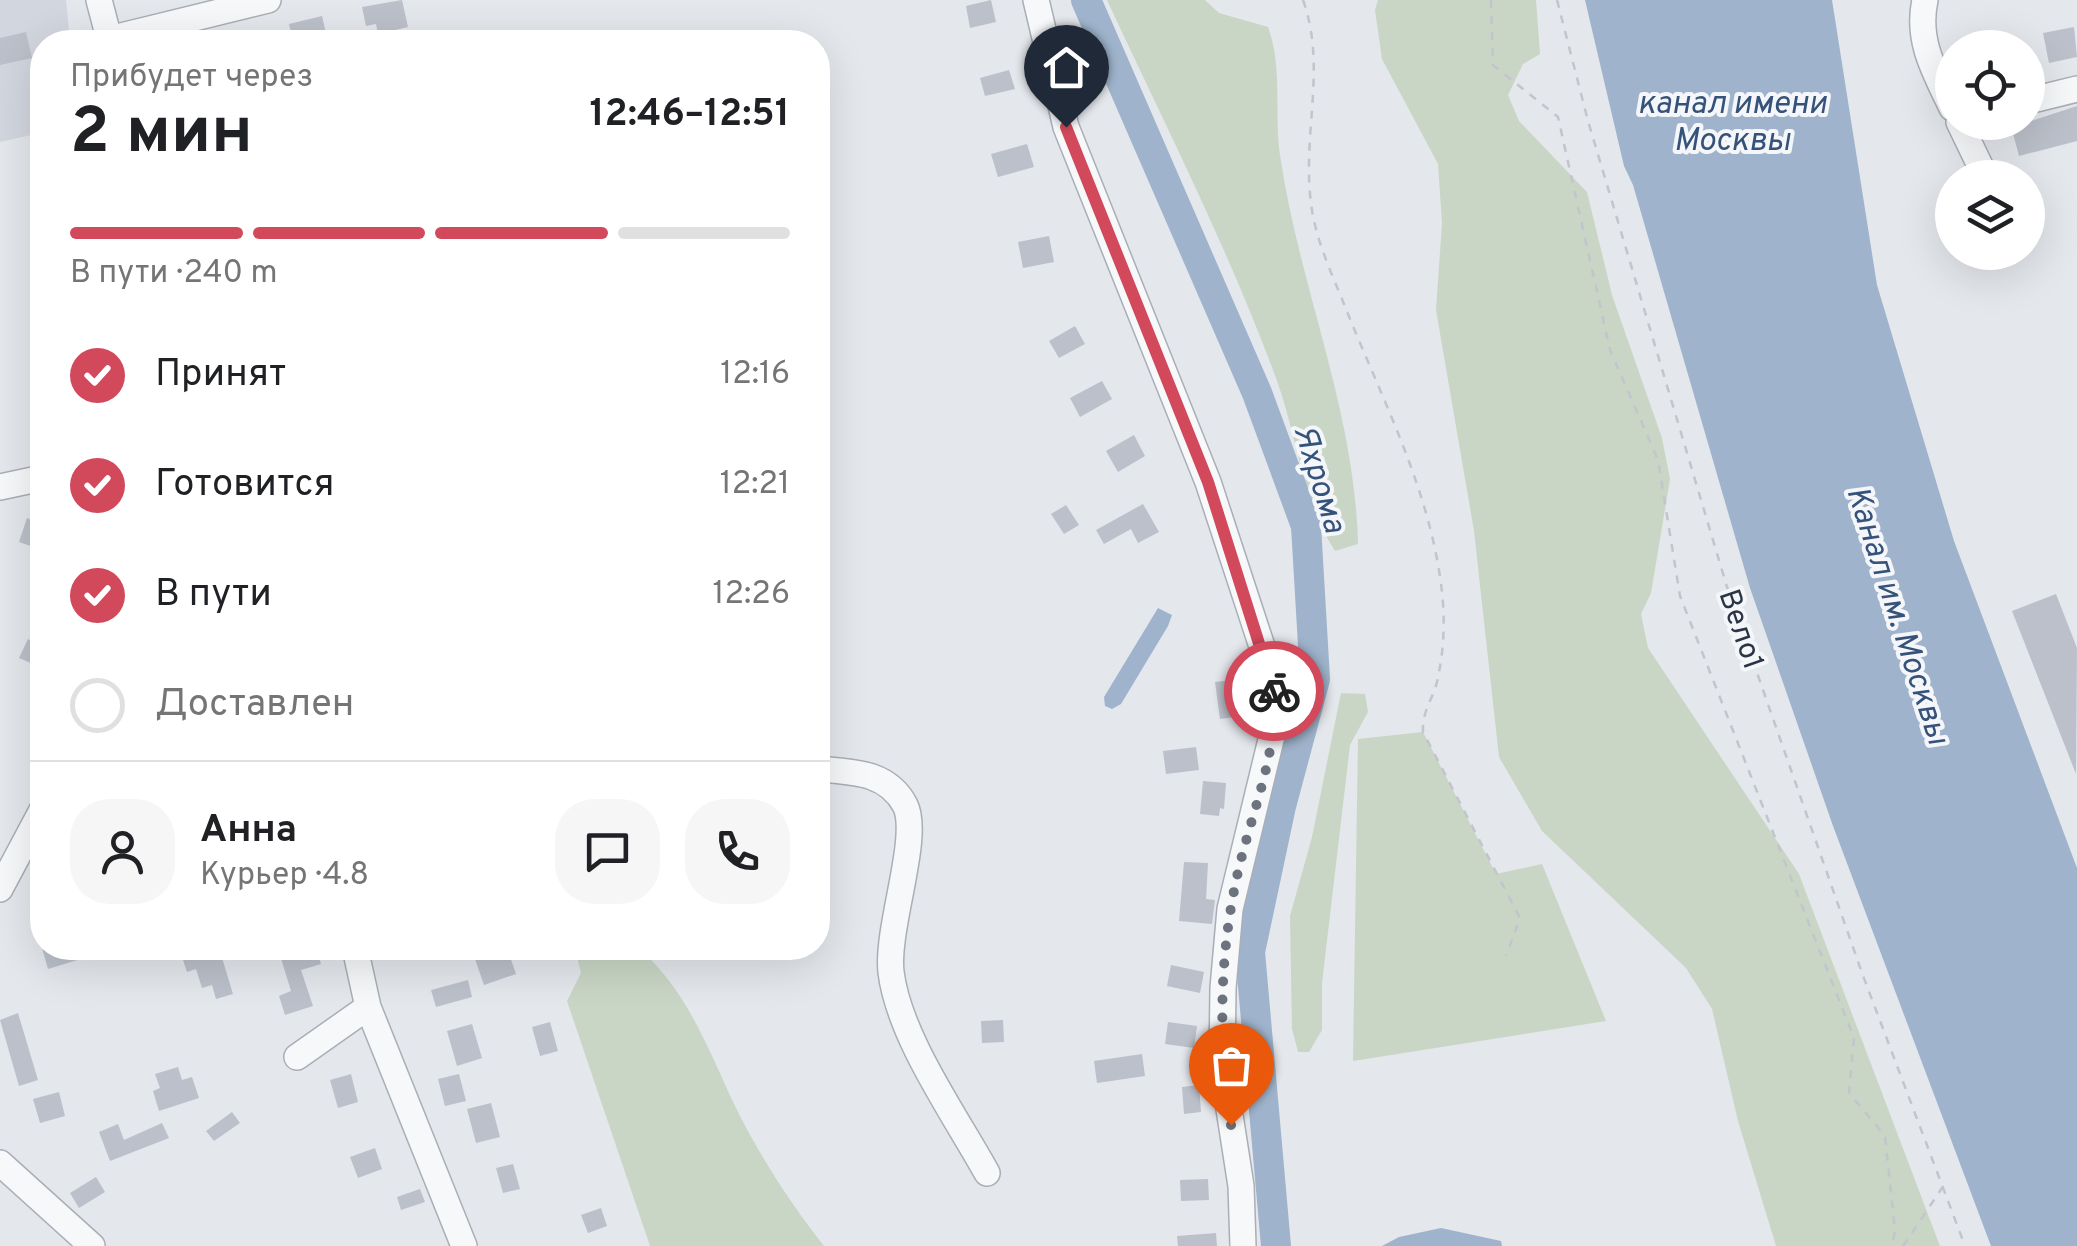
<!DOCTYPE html>
<html lang="ru">
<meta charset="utf-8">
<style>
:root{--surface:#fff;--page:#f6f6f6;--text:#202124;--muted:#757577;--line:#e0e0e0;--accent:#d1495b}
body{margin:0;font-family:Overpass,sans-serif;background:var(--page);color:var(--text);height:100vh;display:flex;flex-direction:column;font-size:38px;white-space:nowrap}
*{box-sizing:border-box;margin:0}
p{font-size:32px;color:var(--muted)}
.icon{flex:none;width:55px;height:55px;fill:none;stroke:currentColor;stroke-width:2;stroke-linecap:round;stroke-linejoin:round}
.map{position:relative;flex:1;overflow:hidden}
.side{position:absolute;left:30px;top:30px;width:800px;height:930px;display:flex;flex-direction:column;background:var(--surface);border-radius:40px;box-shadow:0 10px 40px #0002}
.side>*{flex:none}
.controls{position:absolute;left:1935px;top:30px;display:grid;gap:20px}
.controls a{display:grid;place-items:center;width:110px;height:110px;border-radius:50%;background:var(--surface);box-shadow:0 10px 40px #0002;font-size:50px}
.pin{position:absolute;display:grid;place-items:center;width:85px;height:85px;color:#fff;margin:-102px -42px;border-radius:50% 50% 50% 0;rotate:-45deg;box-shadow:0 0 10px #0007}
.pin .icon{rotate:45deg}
.courier{position:absolute;display:grid;place-items:center;width:100px;height:100px;margin:-50px;border:8px solid #d1495b;border-radius:50%;background:#fff;color:#222;box-shadow:0 2px 12px #0007}
.head em{font-style:normal;font-weight:700}
.head div{display:flex;flex-direction:column-reverse}
.head{display:flex;align-items:center;justify-content:space-between;height:170px;padding:0 40px}
h1{font-size:65px;font-weight:700;line-height:75px}
.bar{display:grid;grid-template-columns:repeat(4,1fr);gap:15px 10px;align-content:center;height:120px;padding:0 40px}
.bar i{height:12px;border-radius:8px;background:var(--line)}
.bar .current{background:var(--accent)}
.bar p{grid-column:span 4}
.line{display:flex;align-items:center;gap:25px;padding:0 40px;border-top:2px solid var(--line)}
.line div{flex:1}
.round{display:grid;place-items:center;flex:none;width:105px;height:105px;border-radius:40px;background:var(--page)}
ol{padding:0 40px;list-style:none}
li{display:flex;align-items:center;gap:30px;height:110px}
li p{margin-inline-start:auto}
li .icon{padding:10px;border-radius:50%;background:var(--accent);color:#fff;stroke-width:4}
li:last-child{color:var(--muted)}
li i{width:55px;height:55px;border:5px solid var(--line);border-radius:50%}
.map>svg:first-child{display:block}
.built{fill:#d2d6de}
.green{fill:#c9d6c5}
.water{fill:#9fb4cc}
.lines{fill:none;stroke-linecap:round;stroke-linejoin:round}
.river{stroke:#9fb4cc;stroke-width:30}
.building{fill:#bbc0ca}
.minor-casing{stroke:#a9aeb7;stroke-width:28}
.path{stroke:#c2c5cb;stroke-width:2.5;stroke-dasharray:8 8;stroke-linecap:butt}
.minor{stroke:#f7f8fa;stroke-width:25}
.done{stroke:#6c737f;stroke-width:10;stroke-dasharray:0 18}
.route{stroke:#d1495b;stroke-width:12}
.labels{text-anchor:middle;stroke-width:8;stroke-linejoin:round;paint-order:stroke}
.street-label{font-size:30px;fill:#2b3445;stroke:#f4f6f9}
.water-label{font-size:32px;font-style:italic;fill:#34527a;stroke:#f4f6f9}
</style>
<div class="map">
<svg width="2077" height="1246" viewBox="0 0 2077 1246">
<rect width="100%" height="100%" fill="#e4e7ec"/>
<path class="built" d="M0 0H66L70 42H42L40 133 0 142Z"/>
<path class="green" d="M1107 0H1205L1219 13 1268 27C1283 69 1274 112 1280 155 1299 286 1355 410 1358 544L1335 551C1302 500 1297 435 1276 378 1228 248 1165 125 1107 0Z
M1378 0H1536L1540 54 1523 64 1508 95 1519 121 1587 192 1612 295 1662 438 1670 479 1651 593 1641 614 1648 648 1799 874 1940 1246H1776L1738 1121 1712 1009 1686 968 1542 831 1499 757 1474 531 1436 310 1442 223 1438 164 1382 59 1375 10Z
M1341 693 1365 694 1368 712 1350 745 1322 983V1030L1309 1052H1298L1292 1029 1290 916 1312 837Z
M1423 732 1496 874 1542 864 1606 1021 1353 1061 1358 739Z
M575 948H638C688 990 709 1052 737 1110 761 1158 791 1204 824 1246H650L567 1001 581 973Z"/>
<path class="water" d="M1585 0H1832L1877 285 1954 541 2077 868V1246H1991L1833 826 1750 588 1633 185 1624 166Z
M1158 608 1172 615 1168 626 1121 704 1112 709 1105 706 1104 697Z
M1441 1228 1501 1241 1502 1246H1382L1399 1237Z"/>
<g class="lines">
<path class="river" d="M1086 0 1257 393 1306 526 1315 679 1281 806 1250 952 1276 1246"/>
</g>
<path class="building" d="M402 0 408 27 378 34 376 24 366 26 362 7Z
M991 0 996 22 970 28 966 6Z
M322 16 328 42H293L289 24Z
M2074 27 2077 57 2049 63 2043 33Z
M26 32 32 58 0 65V38Z
M1009 70 1015 89 985 96 980 78Z
M2077 106V141L2019 156 2010 122H2028Z
M1027 144 1034 167 998 177 991 154Z
M1049 236 1054 262 1023 268 1018 242Z
M1075 326 1085 344 1059 358 1049 341Z
M1102 381 1112 399 1080 417 1070 398Z
M1134 435 1145 456 1118 472 1106 451Z
M1143 504 1159 532 1138 543 1131 529 1104 544 1096 530Z
M1066 505 1079 525 1064 534 1051 514Z
M27 518 42 523V550L19 542Z
M2056 594 2077 648 2076 774 2012 611Z
M28 639 42 646 38 666 19 658Z
M1241 679V716L1220 719 1215 682Z
M1196 747 1199 770 1166 774 1163 751Z
M1203 781 1226 783 1224 809 1220 808 1219 816 1200 814Z
M1184 862 1208 863 1206 899 1215 900 1212 924 1179 921Z
M42 948H81L84 958 48 969Z
M179 948H219L233 994 216 999 212 985 202 988 196 969 187 972Z
M298 948 300 955 317 950 321 964 301 970 313 1006 285 1015 279 996 291 991 279 952Z
M497 948H507L516 974 484 985 474 956Z
M1171 965 1204 972 1200 993 1167 986Z
M468 980 472 997 436 1007 431 990Z
M18 1013 38 1080 19 1086 0 1020Z
M1003 1020 1004 1042 982 1043 981 1021Z
M550 1022 558 1051 540 1056 532 1027Z
M1168 1022 1197 1026 1194 1048 1165 1044Z
M472 1024 482 1058 457 1066 447 1031Z
M1142 1054 1145 1076 1097 1083 1094 1061Z
M178 1067 182 1080 192 1077 199 1098 159 1111 153 1091 160 1088 155 1074Z
M351 1074 358 1102 338 1108 330 1080Z
M459 1074 466 1101 445 1106 438 1079Z
M1199 1085 1201 1112 1184 1114 1182 1087Z
M59 1092 65 1116 40 1123 33 1099Z
M491 1103 500 1137 476 1143 467 1109Z
M232 1112 240 1123 214 1141 206 1131Z
M162 1123 169 1138 110 1161 99 1132 118 1124 124 1140Z
M375 1148 382 1169 358 1178 350 1157Z
M513 1164 520 1189 503 1193 496 1168Z
M96 1177 105 1192 79 1208 70 1193Z
M1208 1179 1209 1200 1181 1201 1180 1180Z
M420 1189 425 1202 401 1210 397 1197Z
M601 1208 607 1226 588 1233 581 1215Z
M1216 1233 1217 1246H1178L1177 1236Z"/>
<g class="lines">
<g class="minor-casing">
<path id="minor" d="M99 0 110 42
M1036 0 1066 127 1208 482 1273 680 1276 719 1230 909 1223 988 1222 1064 1241 1186 1243 1246
M1925 0C1916 41 1935 72 1952 108
M109 39 268 0
M2028 101 2077 89
M1959 122 1986 178
M0 487 42 478
M818 769C851 772 887 771 905 805 921 836 886 928 891 972 899 1037 955 1115 987 1173
M0 889 42 810
M355 948 368 1007 464 1246
M297 1057 368 1007
M0 1163 92 1246"/>
</g>
<path class="path" d="M1303 0C1327 67 1302 133 1311 203 1315 238 1331 272 1344 304 1376 385 1419 468 1436 554 1445 598 1447 638 1437 682 1432 701 1422 711 1423 732L1520 918 1506 956
M1491 0 1493 65 1558 117 1610 350 1658 460 1680 596 1854 1038 1849 1093 1885 1136 1895 1231 1892 1246
M1557 0 1588 121 1727 587 1862 973 1965 1246
M1903 1246 1944 1185"/>
<use href="#minor" class="minor"/>
</g>
<g class="lines">
<path class="done" d="M1231 1125C1218 1041 1219 955 1238 872 1252 811 1278 754 1274 691"/>
<path class="route" d="M1066 127 1208 482 1274 691"/>
</g>
<g class="labels">
<g class="street-label">
<text transform="translate(1742 629) rotate(71)" y="10">Вело1</text>
</g>
<g class="water-label">
<text x="1732" y="113">канал имени<tspan x="1732" dy="37">Москвы</tspan></text>
<text transform="translate(1321 479) rotate(73)" y="11">Яхрома</text>
<text transform="translate(1899 615) rotate(72)" y="11">Канал им. Москвы</text>
</g>
</g>
</svg>
<div class="controls">
<a><svg class="icon" aria-label="locate" viewBox="0 0 24 24"><circle cx="12" cy="12" r="6"/><path d="M12 2v4M12 18v4M2 12h4M18 12h4"/></svg></a>
<a><svg class="icon" aria-label="layers" viewBox="0 0 24 24"><path d="M12 4l9 5-9 5-9-5zM3 14l9 5 9-5"/></svg></a>
</div>
<div class="pin" style="left:1231px;top:1125px;background:#ea580c"><svg class="icon" aria-label="bag" viewBox="0 0 24 24"><path d="M5 8h14l-1 12H6zM9 8a3 3 0 0 1 6 0"/></svg></div>
<div class="pin" style="left:1066px;top:127px;background:#1f2937"><svg class="icon" aria-label="home" viewBox="0 0 24 24"><path d="M3 11l9-7 9 7M6 9v11h12V9"/></svg></div>
<div class="courier" style="left:1274px;top:691px"><svg class="icon" aria-label="bike" viewBox="0 0 24 24"><circle cx="6" cy="16" r="4"/><circle cx="18" cy="16" r="4"/><path d="M6 16l4-8h5l3 8M10 8l3 8H6M13 5h3"/></svg></div>
<section class="side">
<div class="head"><div><h1>2 мин</h1><p>Прибудет через</p></div><em>12:46–12:51</em></div>
<div class="bar"><i class="current"></i><i class="current"></i><i class="current"></i><i></i><p>В пути · 240 m</p></div>
<ol>
<li><svg class="icon" aria-label="check" viewBox="0 0 24 24"><path d="M5 12l5 5 9-10"/></svg>Принят<p>12:16</p></li>
<li><svg class="icon" aria-label="check" viewBox="0 0 24 24"><path d="M5 12l5 5 9-10"/></svg>Готовится<p>12:21</p></li>
<li><svg class="icon" aria-label="check" viewBox="0 0 24 24"><path d="M5 12l5 5 9-10"/></svg>В пути<p>12:26</p></li>
<li><i></i>Доставлен</li>
</ol>
<div class="line" style="height:180px"><a class="round"><svg class="icon" aria-label="person" viewBox="0 0 24 24"><circle cx="12" cy="8" r="4"/><path d="M4 21q1-7 8-7t8 7"/></svg></a><div><b>Анна</b><p>Курьер · 4.8</p></div><a class="round"><svg class="icon" aria-label="chat" viewBox="0 0 24 24"><path d="M4 5h16v11H9l-5 4z"/></svg></a><a class="round"><svg class="icon" aria-label="phone" viewBox="0 0 24 24"><path d="M5 4h4l2 5-3 2q2 4 5 5l2-3 5 2v4C11 20 4 13 5 4z"/></svg></a></div>
</section>
</div>
